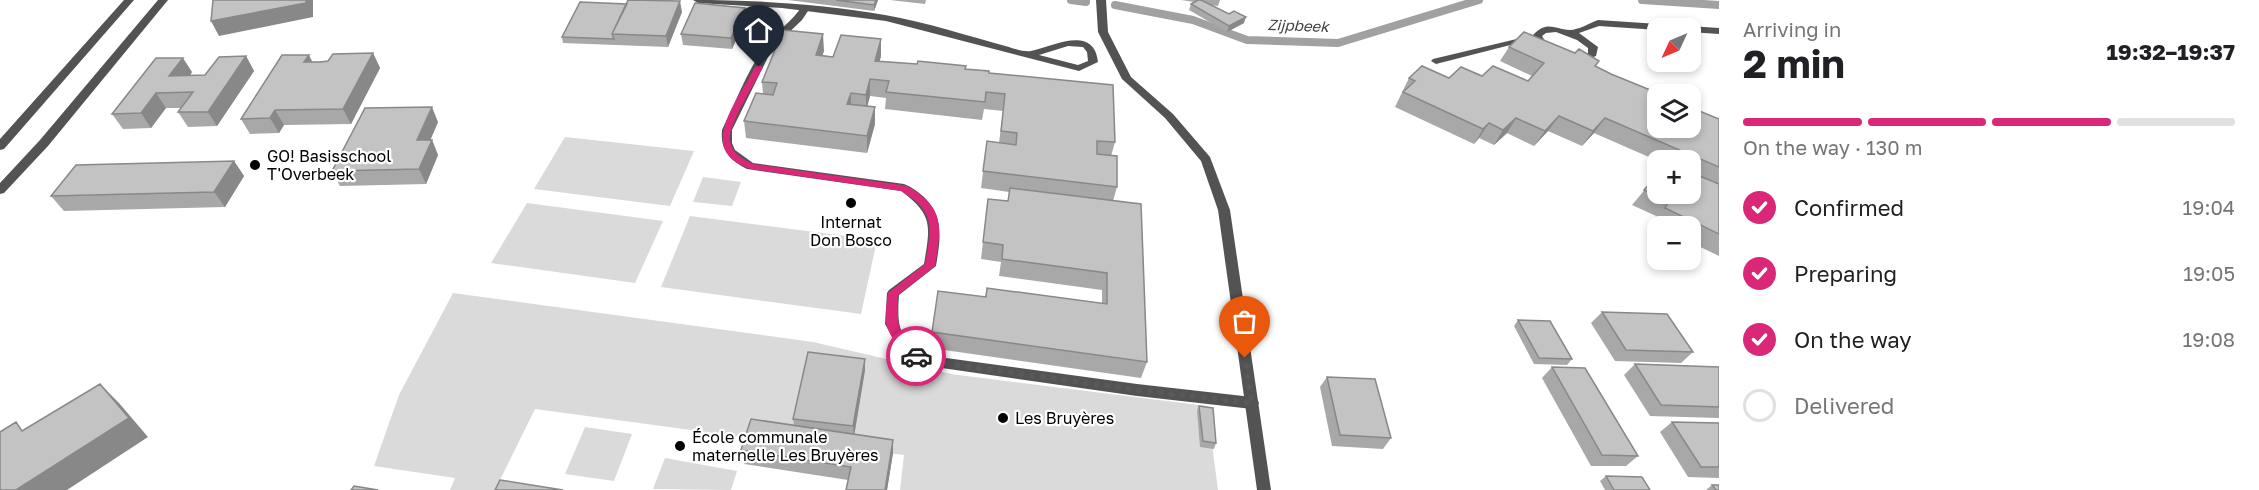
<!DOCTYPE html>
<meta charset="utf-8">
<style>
:root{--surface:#fff;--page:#f6f6f6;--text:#202124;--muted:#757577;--line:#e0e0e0;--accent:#db2777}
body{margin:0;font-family:"Golos Text",sans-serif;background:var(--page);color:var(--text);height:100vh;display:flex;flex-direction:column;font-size:22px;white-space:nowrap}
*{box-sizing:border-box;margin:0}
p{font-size:20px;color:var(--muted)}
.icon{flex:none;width:33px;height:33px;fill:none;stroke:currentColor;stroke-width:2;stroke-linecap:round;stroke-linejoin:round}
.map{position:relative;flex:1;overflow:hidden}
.side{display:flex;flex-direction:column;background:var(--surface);width:540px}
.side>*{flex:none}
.needle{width:39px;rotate:226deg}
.tools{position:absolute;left:1647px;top:18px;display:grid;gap:12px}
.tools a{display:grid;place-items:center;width:54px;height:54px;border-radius:12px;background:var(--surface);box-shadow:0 3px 9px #0003;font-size:30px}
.pin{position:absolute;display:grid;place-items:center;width:51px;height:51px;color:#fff;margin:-62px -26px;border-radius:50% 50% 50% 0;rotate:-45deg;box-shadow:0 0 6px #0007}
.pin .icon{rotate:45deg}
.courier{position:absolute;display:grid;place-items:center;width:60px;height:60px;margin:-30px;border:4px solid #db2777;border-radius:50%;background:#fff;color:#222;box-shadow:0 2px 8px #0007}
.summary em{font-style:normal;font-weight:700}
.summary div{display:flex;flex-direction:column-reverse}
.summary{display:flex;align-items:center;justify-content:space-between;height:102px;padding:0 24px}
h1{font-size:39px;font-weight:700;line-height:45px}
.bar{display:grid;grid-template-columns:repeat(4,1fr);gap:9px 6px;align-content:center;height:72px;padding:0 24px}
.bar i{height:8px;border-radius:4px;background:var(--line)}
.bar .selected{background:var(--accent)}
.bar p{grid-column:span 4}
ol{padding:0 24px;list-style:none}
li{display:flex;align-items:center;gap:18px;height:66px}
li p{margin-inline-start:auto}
li .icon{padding:6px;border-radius:50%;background:var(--accent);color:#fff;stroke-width:4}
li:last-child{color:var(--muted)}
li i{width:33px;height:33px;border:3px solid var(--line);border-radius:50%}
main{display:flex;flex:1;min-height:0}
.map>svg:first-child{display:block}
.green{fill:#dadada}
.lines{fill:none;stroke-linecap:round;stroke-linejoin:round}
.stream{stroke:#a1a1a1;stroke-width:8}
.service{fill:#535353;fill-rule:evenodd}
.minor{fill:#535353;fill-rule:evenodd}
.wall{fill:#a8a8a8}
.shaded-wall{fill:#888}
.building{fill:#c3c3c3;stroke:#888;stroke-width:1.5}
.route{fill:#db2777}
.done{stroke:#595959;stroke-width:6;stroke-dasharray:0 10.8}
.poi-dot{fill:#000;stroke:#fff;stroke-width:2}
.labels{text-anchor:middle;stroke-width:4.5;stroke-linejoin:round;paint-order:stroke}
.far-water-label{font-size:15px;font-style:italic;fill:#424242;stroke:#fff}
.poi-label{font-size:16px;fill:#000;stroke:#fff;text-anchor:start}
</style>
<main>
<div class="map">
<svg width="1719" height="490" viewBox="0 0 1719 490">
<rect width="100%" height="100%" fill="#fff"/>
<path class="green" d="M565 137 694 151 670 206 534 189Z
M703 177 741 182 732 206 693 202Z
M527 203 663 221 635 283 491 263Z
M690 216 877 240 861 314 661 287Z
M453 293 813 342 951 374 1207 406 1218 490H900L904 455 751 438 535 409 495 490H450L455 478 374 466 399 395Z
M585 427 632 434 614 481 565 474Z
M665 458 737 471 731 490 653 489Z"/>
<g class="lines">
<path class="stream" d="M1071 0 1086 2
M1642 0 1719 5
M1115 5 1193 20 1247 40 1338 43 1479 0"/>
<path class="service" d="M805 5 810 8 802 20 779 42 769 55 732 130V143L735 150 753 163 904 184C912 187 918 192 924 197 945 217 940 241 936 266L899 295C897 326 898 336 924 355L1137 384 1252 397 1257 399 1259 403 1257 407 1252 409 1137 396 921 365 901 353 885 324 887 293 889 290 924 264C930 227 934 215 901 191L747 169C730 160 720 150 722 130 736 101 748 69 767 43 778 30 793 21 802 6Z
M1598 20 1719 28V34L1690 32V28L1658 30 1599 26 1579 33 1598 47 1596 56C1574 66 1546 62 1534 39L1436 64 1431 61 1433 59 1533 35C1547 20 1554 29 1570 30 1578 30 1590 23 1598 20ZM1556 32 1577 40 1588 48V53C1571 60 1551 53 1542 36L1546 33Z"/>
<path class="minor" d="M124 0H134L4 149 0 150V139Z
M158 0H168L48 146 4 193 0 194V183L40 140Z
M693 0C758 0 821 4 885 15 926 22 968 36 1009 47 1015 49 1024 52 1031 51 1053 46 1094 24 1098 62L1079 71 886 21 782 8 698 3ZM1068 46 1083 47 1087 52 1088 61 1078 65 1039 55Z
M1096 0H1106L1108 32 1131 77 1173 114 1210 157 1230 210 1271 490H1257L1218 210 1201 161 1165 118 1122 79 1098 32Z"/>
</g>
<path class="wall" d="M788 0H878L874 11Z
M890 0H926L925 4Z
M1181 0H1220L1218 6 1211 5 1244 23 1227 32 1189 10 1191 4 1194 2Z
M745 8 746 18 732 49 683 45 681 34Z
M682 12 668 47 563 43 562 37Z
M1509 47 1575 53 1599 61 1596 66 1611 74 1719 119V256L1690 242V226H1660L1652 222 1656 216 1632 205 1657 175 1690 194V160L1658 161 1594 133 1582 146 1548 131 1534 146 1507 133 1494 145 1479 138 1474 144 1395 107 1409 78H1449L1482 76 1528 81 1532 76 1500 61Z
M824 51 822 55 833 57 881 56 879 62 965 69 989 73 1115 142 1111 156 1117 187 1113 201 1147 362 1141 378 930 348 932 332 985 297 987 288 1102 303V290L999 276 1001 262 981 259 988 199 1008 201 1009 192 981 188 987 141 999 143 1003 111 984 109 982 120 885 109 886 98 870 96 867 106 875 124 867 153 746 138 744 121 763 94 762 82Z
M373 53 380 68 351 124 284 125 279 133 250 134 241 119 312 62 328 61Z
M246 56 254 71 217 126 188 127 178 112 181 108H166L151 128 123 129 112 114 192 72 190 76 205 75Z
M438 122 430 140H432L438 155 426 184 340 186 332 171Z
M234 161 244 176 225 207 64 211 51 196Z
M1602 312 1693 352 1681 363 1615 361 1591 323Z
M1518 320 1572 359 1567 365 1534 364 1514 326Z
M865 359V370L854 434 893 453 887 490H846L848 480 744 464 741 450 794 425 793 419Z
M1635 364 1719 367V418L1650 416 1624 375Z
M1552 367 1638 456 1626 466H1591L1542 378Z
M1327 377 1391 438 1383 449 1332 446 1320 387Z
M1199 406 1216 443 1214 449 1200 447 1197 411Z
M1672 422 1719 423V478L1688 477 1660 432Z
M1606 476 1650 490H1605L1600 481Z
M1712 485 1719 490H1706Z"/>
<path class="shaded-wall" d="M306 0H313V17L219 36 211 21Z
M876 0H878L874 11V5Z
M680 1 682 12 668 47 666 36Z
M745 8 746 18 732 49 731 38Z
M1246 17 1244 23 1227 32 1229 26Z
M823 34 824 51 817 72 816 55Z
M881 39V56L875 79V61Z
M373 53 380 68 351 124 343 109Z
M309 55 316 69 304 62Z
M246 56 254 71 217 126 208 112Z
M183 58 192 72 179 91 169 76Z
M870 79V96L866 112V95Z
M156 93 166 108 151 128 141 113Z
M851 93V110L847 104Z
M432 107 438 122 424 155 417 140Z
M875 107V124L867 153V136Z
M275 110 284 125 279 133 270 118Z
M1559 116 1548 131 1534 146 1545 131Z
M1516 118 1507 133 1494 145 1503 130Z
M1605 118 1594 133 1582 146 1593 131Z
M1489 123 1479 138 1474 144 1483 129Z
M432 140 438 155 426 184 419 169Z
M234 161 244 176 225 207 214 192Z
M865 359V370L854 437 853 426Z
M100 384 119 403 148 437 67 490H16Z
M893 440V453L887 490H885Z"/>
<path class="building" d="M213 0H306V3L211 21Z
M628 0 680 1 666 36 612 34Z
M836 0H876L874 5Z
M1198 0H1201L1229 14 1234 11 1246 17 1229 26 1191 4Z
M580 2 627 4 612 34 614 39 562 37Z
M695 3 745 8 731 38 681 34Z
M783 30 823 34 816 55 833 57 841 35 881 39 875 61 917 64 918 61 966 66 965 69 989 71V73L1113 85 1115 142 1097 141V154L1117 156V187L983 171 987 141 1016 145 1017 133 1001 131 1005 94 986 92 985 102 886 92 889 81 870 79 866 95 851 93 847 104 875 107 867 136 744 121 756 93 773 95 777 83 762 82Z
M1524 32 1575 53 1579 49 1599 61 1595 66 1611 74 1660 94H1658V128H1690V107L1719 119V167L1605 118 1593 131 1559 116 1545 131 1516 118 1503 130 1489 123 1483 129 1403 92 1415 81 1409 78 1422 66 1449 78 1461 67 1482 76 1493 66 1528 81 1544 63 1509 47Z
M373 53 343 109 275 110 270 118 241 119 282 55H309L304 62H320L328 61 333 54Z
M246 56 208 112H178L193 92 156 93 141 113 112 114 156 58H183L169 76 205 75 219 57Z
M432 107 417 140H432L419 169 332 171 365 108Z
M234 161 214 192 51 196 76 165Z
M1690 172 1719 184V234L1665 208 1669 201 1644 190 1657 175 1658 176V194H1690Z
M1010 188 1141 204 1147 362 932 332 938 291 986 297 987 288 1107 304V273L1002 259 1003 245 983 242 988 199 1008 201Z
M1602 312 1667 314 1693 352 1626 350Z
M1518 320 1550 321 1572 359 1539 358Z
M808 352 865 359 853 426 793 419Z
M1635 364 1719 367V407L1661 405Z
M1552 367 1585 368 1638 456 1602 455Z
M1327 377 1375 379 1391 438 1340 435Z
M100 384 129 418 16 490H0V432L16 422 22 431Z
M1199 406 1213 408 1216 443 1203 441Z
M751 419 893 440 885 490H846L851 467 741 450Z
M1672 422 1719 423V467H1701Z
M1606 476 1642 477 1650 490H1614Z
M500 480 563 490H495Z
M1712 485H1719V490H1716Z
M354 486 378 490H351Z"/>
<path class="route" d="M759 65 763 67C755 83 727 126 730 141 732 154 743 159 753 164L907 186C946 209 941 226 935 266L898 295C897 321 896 336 920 353V359C907 362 887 334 886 322 885 313 887 302 888 293L925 264C931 228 937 212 901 191L751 169C694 151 738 101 755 67Z"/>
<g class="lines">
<path class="done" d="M916 356 921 360 1137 390 1252 403 1245 358"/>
</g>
<g class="poi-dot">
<circle cx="255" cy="165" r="6"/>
<circle cx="851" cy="203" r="6"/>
<circle cx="1003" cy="418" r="6"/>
<circle cx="680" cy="446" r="6"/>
</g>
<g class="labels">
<g class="far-water-label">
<text transform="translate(1298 26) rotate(2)" y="5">Zijpbeek</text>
</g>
<g class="poi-label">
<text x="267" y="162">GO! Basisschool<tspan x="267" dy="18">T'Overbeek</tspan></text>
<text x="851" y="228" text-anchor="middle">Internat<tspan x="851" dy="18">Don Bosco</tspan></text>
<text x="1015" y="424">Les Bruyères</text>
<text x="692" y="443">École communale<tspan x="692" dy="18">maternelle Les Bruyères</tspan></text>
</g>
</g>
</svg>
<div class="tools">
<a><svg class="needle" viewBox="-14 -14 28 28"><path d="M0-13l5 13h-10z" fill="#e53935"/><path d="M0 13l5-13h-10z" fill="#757577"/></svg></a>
<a><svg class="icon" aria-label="layers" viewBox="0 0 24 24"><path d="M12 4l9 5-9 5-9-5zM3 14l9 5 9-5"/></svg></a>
<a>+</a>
<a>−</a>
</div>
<div class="pin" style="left:1245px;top:358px;background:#ea580c"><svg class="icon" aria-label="bag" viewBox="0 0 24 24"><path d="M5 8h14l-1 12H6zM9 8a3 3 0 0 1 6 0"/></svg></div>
<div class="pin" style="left:759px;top:67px;background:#1f2937"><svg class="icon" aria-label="home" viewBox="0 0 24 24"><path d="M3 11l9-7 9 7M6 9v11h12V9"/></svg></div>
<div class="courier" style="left:916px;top:356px"><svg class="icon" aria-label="car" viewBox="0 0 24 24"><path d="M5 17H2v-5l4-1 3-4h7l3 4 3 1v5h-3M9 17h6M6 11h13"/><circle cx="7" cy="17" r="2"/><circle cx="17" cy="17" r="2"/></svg></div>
</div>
<section class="side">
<div class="summary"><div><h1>2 min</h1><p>Arriving in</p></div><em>19:32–19:37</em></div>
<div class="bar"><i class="selected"></i><i class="selected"></i><i class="selected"></i><i></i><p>On the way · 130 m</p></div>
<ol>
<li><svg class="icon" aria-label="check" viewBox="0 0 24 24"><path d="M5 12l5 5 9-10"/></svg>Confirmed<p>19:04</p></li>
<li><svg class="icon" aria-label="check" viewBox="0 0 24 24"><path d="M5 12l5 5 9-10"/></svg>Preparing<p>19:05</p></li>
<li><svg class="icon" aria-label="check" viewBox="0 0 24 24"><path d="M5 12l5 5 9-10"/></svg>On the way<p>19:08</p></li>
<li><i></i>Delivered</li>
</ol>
</section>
</main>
